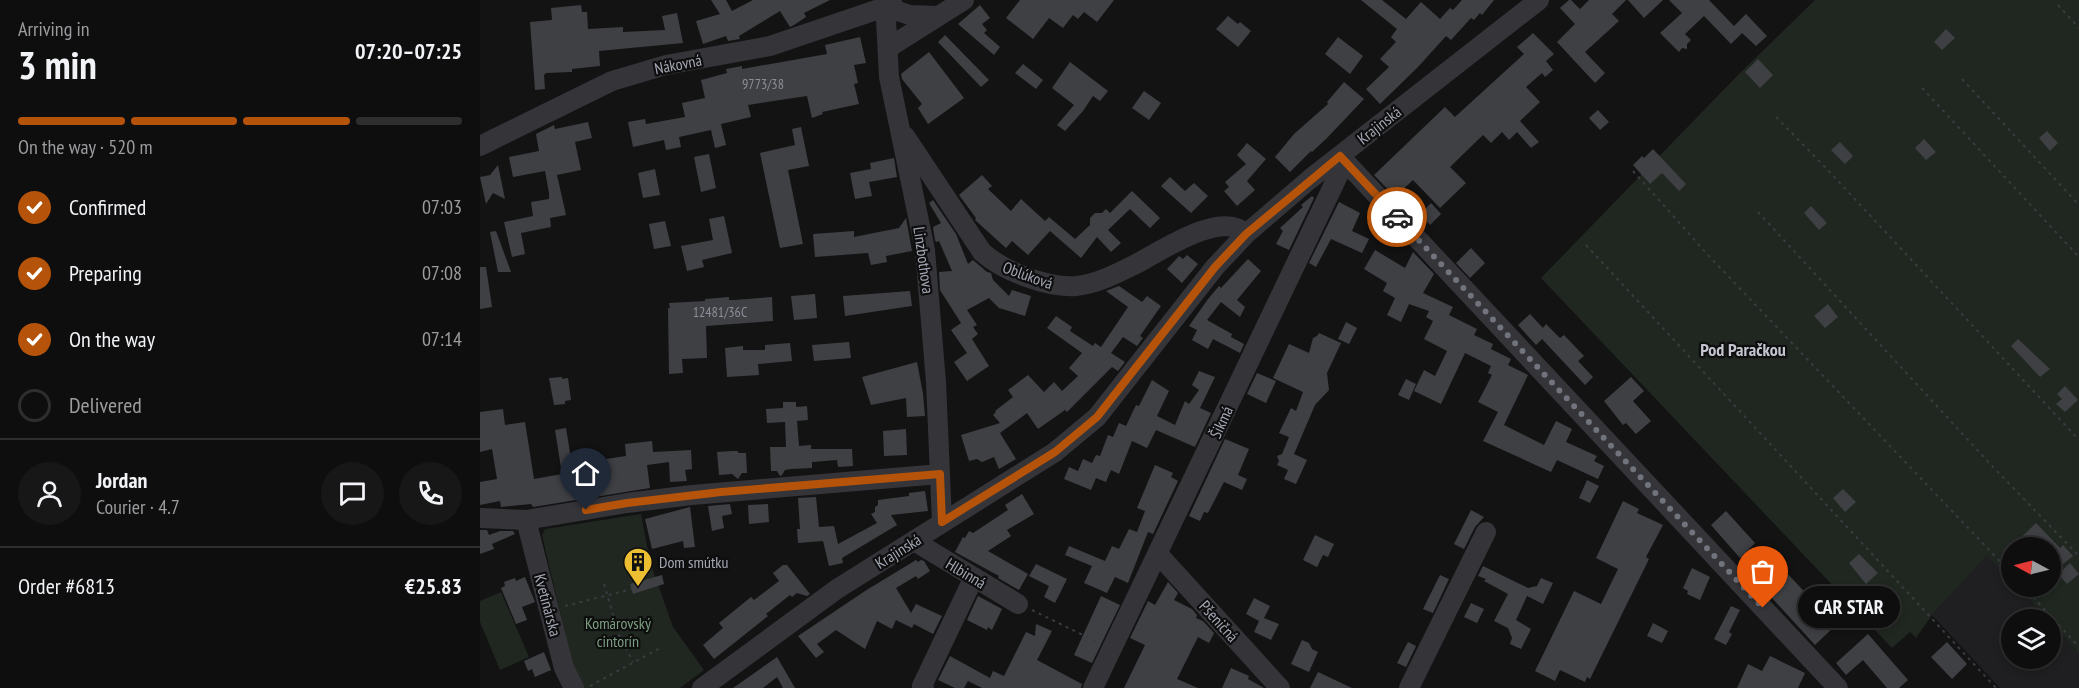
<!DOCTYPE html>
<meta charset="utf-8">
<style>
:root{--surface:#0e0e0f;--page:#171718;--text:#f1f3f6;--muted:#9b9c9e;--line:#2e2e2f;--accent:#b45309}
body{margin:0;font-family:"PT Sans Narrow",sans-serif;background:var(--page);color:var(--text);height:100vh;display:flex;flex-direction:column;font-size:22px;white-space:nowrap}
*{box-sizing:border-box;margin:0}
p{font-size:20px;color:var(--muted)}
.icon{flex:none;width:33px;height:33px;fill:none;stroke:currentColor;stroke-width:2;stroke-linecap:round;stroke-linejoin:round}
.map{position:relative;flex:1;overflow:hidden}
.sheet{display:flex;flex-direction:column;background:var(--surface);width:480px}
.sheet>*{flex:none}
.needle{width:39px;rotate:277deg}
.tools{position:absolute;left:1521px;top:537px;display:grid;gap:12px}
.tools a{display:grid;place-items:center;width:60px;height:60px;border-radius:50%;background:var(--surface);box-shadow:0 3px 9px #0003,0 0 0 2px var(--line);font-size:30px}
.pin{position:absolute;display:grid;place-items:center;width:51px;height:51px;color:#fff;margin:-62px -26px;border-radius:50% 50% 50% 0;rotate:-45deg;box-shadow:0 0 6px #0007}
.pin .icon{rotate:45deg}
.courier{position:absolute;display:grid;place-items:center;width:60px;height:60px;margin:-30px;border:4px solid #b45309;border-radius:50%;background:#fff;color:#222;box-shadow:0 2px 8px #0007}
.bubble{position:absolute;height:42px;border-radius:21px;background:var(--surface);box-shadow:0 3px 9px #0003,0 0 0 2px var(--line);font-size:20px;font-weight:600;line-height:42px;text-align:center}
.overview em{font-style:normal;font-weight:600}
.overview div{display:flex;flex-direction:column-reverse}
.overview{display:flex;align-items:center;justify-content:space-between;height:102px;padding:0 18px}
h1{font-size:39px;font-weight:600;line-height:45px}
.bar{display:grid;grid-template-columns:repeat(4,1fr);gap:9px 6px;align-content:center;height:72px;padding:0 18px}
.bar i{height:8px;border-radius:4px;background:var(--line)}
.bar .active{background:var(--accent)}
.bar p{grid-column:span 4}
.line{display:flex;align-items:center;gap:15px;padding:0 18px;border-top:2px solid var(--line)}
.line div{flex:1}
.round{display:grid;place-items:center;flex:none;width:63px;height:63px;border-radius:32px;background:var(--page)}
ol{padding:0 18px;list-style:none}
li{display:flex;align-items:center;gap:18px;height:66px}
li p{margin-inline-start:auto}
li .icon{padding:6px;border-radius:50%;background:var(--accent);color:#fff;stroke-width:4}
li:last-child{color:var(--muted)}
li i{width:33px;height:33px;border:3px solid var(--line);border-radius:50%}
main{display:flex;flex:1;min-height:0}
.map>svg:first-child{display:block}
.built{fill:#1f1f21}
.green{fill:#1f2720}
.building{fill:#3f4044}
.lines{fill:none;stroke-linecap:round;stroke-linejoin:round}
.path{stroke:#3a3b40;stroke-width:2;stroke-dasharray:3 4.5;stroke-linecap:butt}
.minor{stroke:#343439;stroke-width:20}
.done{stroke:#71747c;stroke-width:6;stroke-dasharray:0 10.8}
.route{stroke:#b45309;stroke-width:8}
.labels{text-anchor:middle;stroke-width:4.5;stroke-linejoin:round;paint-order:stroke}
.number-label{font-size:14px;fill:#8b8e98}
.street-label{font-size:16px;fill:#a4a8b4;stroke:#0e0e0f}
.poi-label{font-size:16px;fill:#a4a8b4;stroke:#0e0e0f;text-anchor:start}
.park-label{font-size:16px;fill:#7c9f81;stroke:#0e0e0f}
.neighbourhood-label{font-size:18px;font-weight:bold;fill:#c5c7d0;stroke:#0e0e0f}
</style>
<main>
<section class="sheet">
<div class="overview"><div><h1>3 min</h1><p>Arriving in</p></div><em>07:20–07:25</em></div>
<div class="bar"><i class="active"></i><i class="active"></i><i class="active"></i><i></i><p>On the way · 520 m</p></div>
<ol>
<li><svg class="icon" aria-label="check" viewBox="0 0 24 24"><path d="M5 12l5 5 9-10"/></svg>Confirmed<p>07:03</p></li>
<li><svg class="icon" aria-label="check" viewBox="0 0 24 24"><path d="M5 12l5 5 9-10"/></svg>Preparing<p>07:08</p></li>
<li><svg class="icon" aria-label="check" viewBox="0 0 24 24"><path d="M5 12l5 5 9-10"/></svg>On the way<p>07:14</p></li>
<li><i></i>Delivered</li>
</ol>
<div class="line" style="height:108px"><a class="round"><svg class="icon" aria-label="person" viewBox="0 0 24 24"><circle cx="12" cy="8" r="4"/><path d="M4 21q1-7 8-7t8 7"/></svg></a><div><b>Jordan</b><p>Courier · 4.7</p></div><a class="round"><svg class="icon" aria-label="chat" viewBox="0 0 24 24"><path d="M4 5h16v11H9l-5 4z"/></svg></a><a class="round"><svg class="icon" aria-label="phone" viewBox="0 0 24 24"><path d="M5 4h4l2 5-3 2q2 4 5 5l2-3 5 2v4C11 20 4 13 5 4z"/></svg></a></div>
<div class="line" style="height:78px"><div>Order #6813</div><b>€25.83</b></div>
</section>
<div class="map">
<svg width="1599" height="688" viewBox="0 0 1599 688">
<rect width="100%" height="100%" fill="#131314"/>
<path class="built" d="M1507 554 1531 581 1532 586 1537 587 1568 619 1532 620V658H1570L1571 622 1599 653V688H1520L1452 615Z"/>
<path class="green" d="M1335 0H1599V653L1571 622 1570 620 1568 619 1537 587 1570 586V548H1532L1531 581 1507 555 1452 615 1436 638 1430 632 1412 648 1061 278 1258 75Z
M161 514 170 562 193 627 224 670 200 688H102L94 671 62 535 65 529Z
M21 592 49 657 20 670 0 622V601Z"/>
<path class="building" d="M231 0H246L252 11 273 0H320L311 6 320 0H350L324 13 326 17 314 25 310 27 300 11 259 36 260 39 248 41 246 36 223 44 216 21 240 14Z
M540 0H634L617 22 604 12 598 19 593 15 583 28 569 18 553 39 526 18Z
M881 0H902L926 19 941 2 960 19 970 8 973 10 982 0H1014L1002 15 1000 13 994 20 991 18 971 40 966 36 938 67 900 104 886 89 909 67 900 59 916 42 911 37 917 29Z
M1089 0H1091L1100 9 1109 0H1146L1132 14 1139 21 1105 52 1125 73 1115 83 1077 42 1095 24 1080 8Z
M1148 0H1183L1164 18Z
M1189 0H1229L1254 26 1266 14 1287 36 1276 46 1262 33 1251 44 1224 16 1205 34 1211 40 1207 44V49L1202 48 1199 52 1180 33 1202 13Z
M101 5 102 12H107L108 29 143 27V32L185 30 182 16 197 13 203 43 119 51 120 66 92 69V72L66 73 64 75 65 89 55 90 50 22 72 20 71 8Z
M500 5 510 18 502 24 507 30 504 33 520 47 514 55 478 24Z
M748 16 758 24 760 22 771 31 758 47 736 29Z
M1466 29 1475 38 1462 50 1454 42Z
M1053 33 1074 54 1066 61 1073 70 1065 77 1062 73 1046 87 1060 102 1040 121 1059 142 1051 148 1037 132 1029 140 1022 132 1011 143 1003 135 970 167 986 183 960 208 933 180 915 197 894 175 965 107 975 117 999 95 1044 54 1037 47Z
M465 35 509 80 501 87 458 42Z
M380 37 386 63 374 65 378 83 374 84 379 104 342 112 343 114 332 118 327 96 268 105 271 117 241 124 246 145 235 148 231 130 199 137 201 147 186 150 184 140 153 147 148 122 165 119 166 124 205 117 202 103 225 98 221 80 247 73 246 69 262 66V69L347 54 345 45Z
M858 37 883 56 870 74 845 54Z
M449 52 484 98 448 124 438 108 442 104 422 79 421 74Z
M1278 59 1293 75 1280 88 1265 72Z
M590 62 628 91 620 101 613 96 603 111 585 131 577 125 594 105 572 88Z
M543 64 563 80 556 89 535 73Z
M864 82 884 99 847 138 832 152 831 151 810 172 795 157 814 134 848 104 847 102Z
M664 91 681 103 669 120 652 108Z
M1118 110 1129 122 1120 130 1109 118Z
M108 122 112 138 95 142 101 170 77 175 86 215 70 218 71 227 41 233 45 254 32 257 24 222 53 216 51 202 69 199V193L65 171 33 177 29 157 59 151 56 134 74 125 75 129Z
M321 127 329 166 308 170 323 244 300 248 280 153 315 145 312 129Z
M1567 131 1578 143 1570 151 1559 138Z
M1444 139 1456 152 1446 160 1435 148Z
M1360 142 1373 156 1365 164 1351 150Z
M767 143 786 159 767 181 775 190 757 206 744 191 749 187 745 182 766 164 757 155Z
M1173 149 1206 184 1199 191 1182 173 1170 184 1153 165 1162 156 1164 158Z
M229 154 236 188 221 192 214 157Z
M414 158 417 177 389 182 392 196 375 199 370 173 391 169 390 163Z
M18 165 25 199 13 193 6 204 0 177 10 175Z
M175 169 180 195 163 198 158 173Z
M502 175 512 186 508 189 531 211 541 199 565 221 569 217 595 239 610 225V218L615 213H622L626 209 630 213 652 191 680 218 670 228 650 209 628 230 641 243 631 252 617 237 601 258 570 231 548 255 532 241 526 248 495 220 496 218 479 195Z
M690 177 705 191 714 183 728 196 711 213 681 186Z
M832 196 834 198 809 250 796 244 803 231 800 228 823 207 821 205Z
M453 200 476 234 488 264 493 260 507 272 511 273 513 280 529 296 532 290 551 296 545 316 519 308 509 298 487 310 497 325 493 327 498 334 492 339 509 366 487 381 474 362 487 353 471 330 481 323 460 290 459 272 472 271 459 241 456 242 455 240 453 227 461 223 449 203Z
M859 202 880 213 872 231 889 239 882 253 851 239 836 267 829 263Z
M951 203 961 214 950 225 940 214Z
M1331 206 1347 223 1339 230 1324 213Z
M244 216 252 253 222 260 224 267 207 271 201 246 233 240 229 219Z
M426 218 432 251 406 256 407 262 391 265 388 253 335 257 333 234 374 231V237L419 228Z
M185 221 191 246 174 249 169 224Z
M16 231 31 272H18L10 232Z
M991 248 1005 263 990 278 976 263Z
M895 250 925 268 933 252 954 274 943 293 973 307 969 315 997 329 994 335 1013 344 1011 349 1031 359 1028 365 1048 375 1024 425 1064 445 1076 421 1092 429 1086 442 1117 456 1114 461 1124 466 1118 479 1077 460 1071 472 1003 441 1018 412 998 402 1012 375 1008 373 1011 366 985 353 961 404 934 391 944 370 955 376 967 351 944 339 953 321 946 317 949 311 929 304 921 322 907 315 915 298 903 291 907 283 884 269Z
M707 255 718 264 702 283 687 269 699 256 703 259Z
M768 259 781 271 757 300 765 307 760 317 741 302 727 320 752 334 751 337 764 344 760 353 733 339 728 349 712 340 717 330 709 326 728 299 739 286 741 288Z
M0 267H6L12 307 0 309Z
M639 286 662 302 667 296 681 306 660 336 663 338 657 346 643 337 631 353 645 362 638 371 632 367 587 412 585 410 558 429 547 413 520 433 536 459 519 469 514 457 502 462 497 459 489 461 481 435 520 423 513 415 516 412 515 411 533 397 528 390 548 375 564 392 574 382 582 391 598 376 589 368 602 353 567 328 576 316 592 327 590 331 613 346 615 343 621 347 648 307 626 291Z
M430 291 432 306 365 316 363 296Z
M335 294 337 318 314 320 311 296Z
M249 297V300H254L292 297 293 321 226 326 227 358 202 359 203 373 189 374 188 308H190L189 303 225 301V299Z
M1348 304 1358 317 1345 328 1334 316Z
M1050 314 1063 328 1066 324 1080 338 1084 335 1104 356 1098 361 1113 377 1105 385 1062 339 1056 345 1038 325Z
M866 322 877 328 869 344 858 339Z
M839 333 861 343 847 373 849 390 835 405 814 454 827 460 816 484 804 479 808 470 797 465 799 461 797 456 802 454 809 437 799 433 811 408 816 411 823 392 793 378 809 344 829 353 833 338 837 336Z
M1538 339 1570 369 1560 377 1531 346Z
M369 342 371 358 334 361 332 345Z
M310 343 312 361 278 364 279 375 247 377 245 348 263 346V350H285V345Z
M437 362 443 394 445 416 427 417 426 398 391 405 382 377Z
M719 371 735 377 720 408 731 413 715 447 676 430 667 448 652 441 639 474 631 470 626 482 616 478 611 490 584 479 589 467 598 471 603 459 612 463 616 455 620 456 628 435 633 437 639 423 646 426 656 405 659 406 672 380 689 391 677 416 695 425 705 401 709 404 719 390 712 385Z
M777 373 796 381 786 403 767 394Z
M82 377V379L88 378 91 400 85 401V404L74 405 69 378Z
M1151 377 1164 391 1153 401 1171 421 1156 434 1146 423 1143 425 1124 401Z
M926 379 936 384 929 400 918 395Z
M1585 386 1598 400 1585 412 1576 404 1582 399 1577 394Z
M303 402H316V407L327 406 328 420 317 421 319 446 331 445V449H372L373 466 358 467 357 460 332 462V468L311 469 305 470 302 475 300 476 297 471H291L290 447H306L305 422 287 423 286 409 303 408Z
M23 409 25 425 45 422 54 479 82 474 75 430 86 428 94 476H95L96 480 116 477 113 461 146 456 145 444 172 441 173 452 211 450 212 469 205 470 207 481 190 482 189 462 167 465 170 488 53 507 51 504 21 507 20 501 0 505V482L17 479 12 449 0 452V412Z
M426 429 427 455 404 456 403 431Z
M745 439 769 449 758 475 767 479 762 490 744 482 728 513 724 512 720 521 709 516Z
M253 451H257L259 453H266L267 473H262L258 479 252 474 239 475 237 452Z
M675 465 693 473 691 477 698 481 673 534 668 532 648 583 635 577 627 593 604 583 612 566 585 555 589 546 625 561 632 546 639 549 649 529 657 532 665 511 657 508Z
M1107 480 1119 486 1110 503 1099 498Z
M1363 489 1376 502 1365 512 1353 498Z
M445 491 448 511 411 515 417 525 362 558 363 563 349 566 343 541 318 543 317 529H320L318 498 336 497 339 527 354 526 358 544 397 523 391 514 395 512V507L398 505V500L429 496V493Z
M542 494 554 514 527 530 531 536 508 551 548 574 539 590 518 578 519 576 475 552 483 537 485 538 489 531 493 533 528 510 525 505Z
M1143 501 1159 509 1157 513 1183 525 1166 557 1169 559 1110 679 1107 677 1105 682 1080 670 1075 681 1055 671 1094 591 1121 604 1138 569 1116 558Z
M250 504 252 514 242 516 244 528 232 531 228 506Z
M288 504 289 522 269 524 268 505Z
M210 507 215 547 204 548 203 541 172 549 165 519Z
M991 510 1004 517 995 527 984 549 974 544Z
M1246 511 1275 543 1260 558 1231 525Z
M1556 523 1580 548 1583 545 1593 556 1582 565 1570 552V548H1530Z
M0 530H7L9 535 20 531H33L35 534 12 544 14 549 0 554Z
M835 535 854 544 848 557 843 555 837 567 823 560Z
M1379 554 1398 573 1386 584 1369 563Z
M436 560 438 562 441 560 444 561 450 571 438 579 436 576 416 588 431 613 436 604 462 616 453 634 434 624 432 628 416 620 412 629 397 621 385 649 356 630 337 644 344 652 336 658 318 636 385 591Z
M1590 563 1599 574 1587 584 1578 574Z
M556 564 587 579 575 603 564 597 569 586 549 576Z
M303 565H307L330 594 327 596 317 593 312 597 310 595 286 614 288 616 234 659 223 645 243 628 239 623 271 597 274 600 299 581 293 573Z
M1003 566 1048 588 1057 586 1061 578 1073 583 1063 604 1047 596 1036 620 1051 629 1041 649 1030 644 1032 638 1028 628 1014 621 1028 594 1004 581 1006 579 998 576Z
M1212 568 1230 577 1220 600 1207 594 1208 591 1203 588Z
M1302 568 1356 625 1335 645 1282 587Z
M182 575 184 584 153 594 150 584Z
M960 575 969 579 953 613 943 609Z
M45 577 55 602 42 607 47 620 36 624 21 588 25 586 24 582 35 578 36 581Z
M688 582 698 593 694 600 712 609 717 615 716 618 723 621 734 633 729 643 718 637 697 679 718 688H644L665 645 650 638 668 601 675 605Z
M498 596 522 609 512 630 508 627 507 630 487 620Z
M621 596 640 605 612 663 594 655Z
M774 598 790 606 784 618 799 624 791 640 774 632 779 621 766 614Z
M991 603 1004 609 997 623 984 617Z
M1251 606 1260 610 1249 632 1252 634 1246 645 1234 639Z
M1173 623 1188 631 1182 643 1167 636Z
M556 624 572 631 557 660 602 684 601 688H502L488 681 484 688H475L458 680 470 656 510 678 513 671 524 676 546 632 555 636Z
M1388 634 1428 680 1419 688H1407L1383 660 1366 675 1356 663Z
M822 640 829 643 832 649 838 652 829 672 811 664Z
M928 642 936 646 926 667 917 663Z
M1467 642 1487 664 1472 679 1451 657Z
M64 652 71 670 55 677 52 669 48 671 44 661Z
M1290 656 1325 673 1318 688H1257L1268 664 1282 671Z
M297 657 315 688H303L297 677 283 688H253Z
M751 668 769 676 768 679 784 688H742Z
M838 672 872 688H830Z"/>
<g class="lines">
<path class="path" d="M1578 5 1599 28
M1482 79 1599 205
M1442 88 1599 257
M1296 117 1345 167 1599 440
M1153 171 1227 254 1532 574
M1278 212 1513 467 1599 556
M1106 245 1516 688
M124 584 139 635 153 662
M1543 586 1599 647
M85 606 152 589
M552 610 617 642
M110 686 180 648"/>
<path class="minor" d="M405 0 409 77 445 250 456 382 462 522
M405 7 430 15 458 16
M408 48 484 0
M425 136 502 252C523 271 567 288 596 286 617 284 638 273 656 264 681 251 742 209 766 234
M0 146 132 81 186 65 290 46 405 7 412 0
M860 156 1358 688
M0 518 46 520 147 503 212 495 460 474
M46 520 84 668 94 688
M434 541 538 604
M678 554 800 688
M222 688 357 589 575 452 617 417 735 267 766 234 830 179 1059 0
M444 688 442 686 494 577
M613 688 865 161
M929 688 1006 532"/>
</g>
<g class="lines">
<path class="done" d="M917 217 1283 608"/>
<path class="route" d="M106 510 147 503 241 492 460 474 462 522 575 452 617 417 735 267 766 234 860 156 917 217"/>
</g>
<defs>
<g id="building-pin" transform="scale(1.5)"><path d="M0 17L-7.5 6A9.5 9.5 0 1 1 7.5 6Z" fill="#ecbf33" stroke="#0e0e0f"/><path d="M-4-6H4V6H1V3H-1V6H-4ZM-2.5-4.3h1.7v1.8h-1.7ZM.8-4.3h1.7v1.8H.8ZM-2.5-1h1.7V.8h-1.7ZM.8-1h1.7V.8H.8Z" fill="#111"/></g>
</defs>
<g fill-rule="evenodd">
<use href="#building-pin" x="158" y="562"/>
</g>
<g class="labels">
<g class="number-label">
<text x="283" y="89">9773/38</text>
<text x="240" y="317">12481/36C</text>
</g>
<g class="street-label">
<text transform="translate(198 64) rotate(-11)" y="6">Nákovná</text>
<text transform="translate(899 125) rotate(-38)" y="6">Krajinská</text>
<text transform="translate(444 260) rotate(82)" y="6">Linzbothova</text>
<text transform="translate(548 275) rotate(20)" y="6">Oblúková</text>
<text transform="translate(741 422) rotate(-65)" y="6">Šikmá</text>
<text transform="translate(418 551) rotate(-32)" y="6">Krajinská</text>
<text transform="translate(486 573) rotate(31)" y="6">Hlbinná</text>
<text transform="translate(68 605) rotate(75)" y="6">Kvetinárska</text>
<text transform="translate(739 621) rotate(48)" y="6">Pšeničná</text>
</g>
<g class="poi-label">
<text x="179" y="568">Dom smútku</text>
</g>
<g class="park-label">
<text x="138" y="629">Komárovský<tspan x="138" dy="18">cintorín</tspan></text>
</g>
<g class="neighbourhood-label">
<text x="1263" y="356">Pod Paračkou</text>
</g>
</g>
</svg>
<div class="tools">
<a><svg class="needle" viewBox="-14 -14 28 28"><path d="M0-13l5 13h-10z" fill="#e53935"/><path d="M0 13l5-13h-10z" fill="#9b9c9e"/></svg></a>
<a><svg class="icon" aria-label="layers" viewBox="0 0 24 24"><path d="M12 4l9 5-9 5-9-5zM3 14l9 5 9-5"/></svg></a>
</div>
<div class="pin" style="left:1283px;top:608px;background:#ea580c"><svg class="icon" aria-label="bag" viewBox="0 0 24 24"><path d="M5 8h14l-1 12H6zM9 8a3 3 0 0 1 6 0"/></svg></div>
<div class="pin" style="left:106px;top:510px;background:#1f2937"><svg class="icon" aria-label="home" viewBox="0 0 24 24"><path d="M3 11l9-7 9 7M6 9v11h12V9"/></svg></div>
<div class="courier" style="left:917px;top:217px"><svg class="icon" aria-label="car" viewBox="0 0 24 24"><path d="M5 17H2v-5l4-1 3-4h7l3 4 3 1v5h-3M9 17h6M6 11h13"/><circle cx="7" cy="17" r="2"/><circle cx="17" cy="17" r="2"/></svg></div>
<div class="bubble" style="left:1318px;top:586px;width:102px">CAR STAR</div>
</div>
</main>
